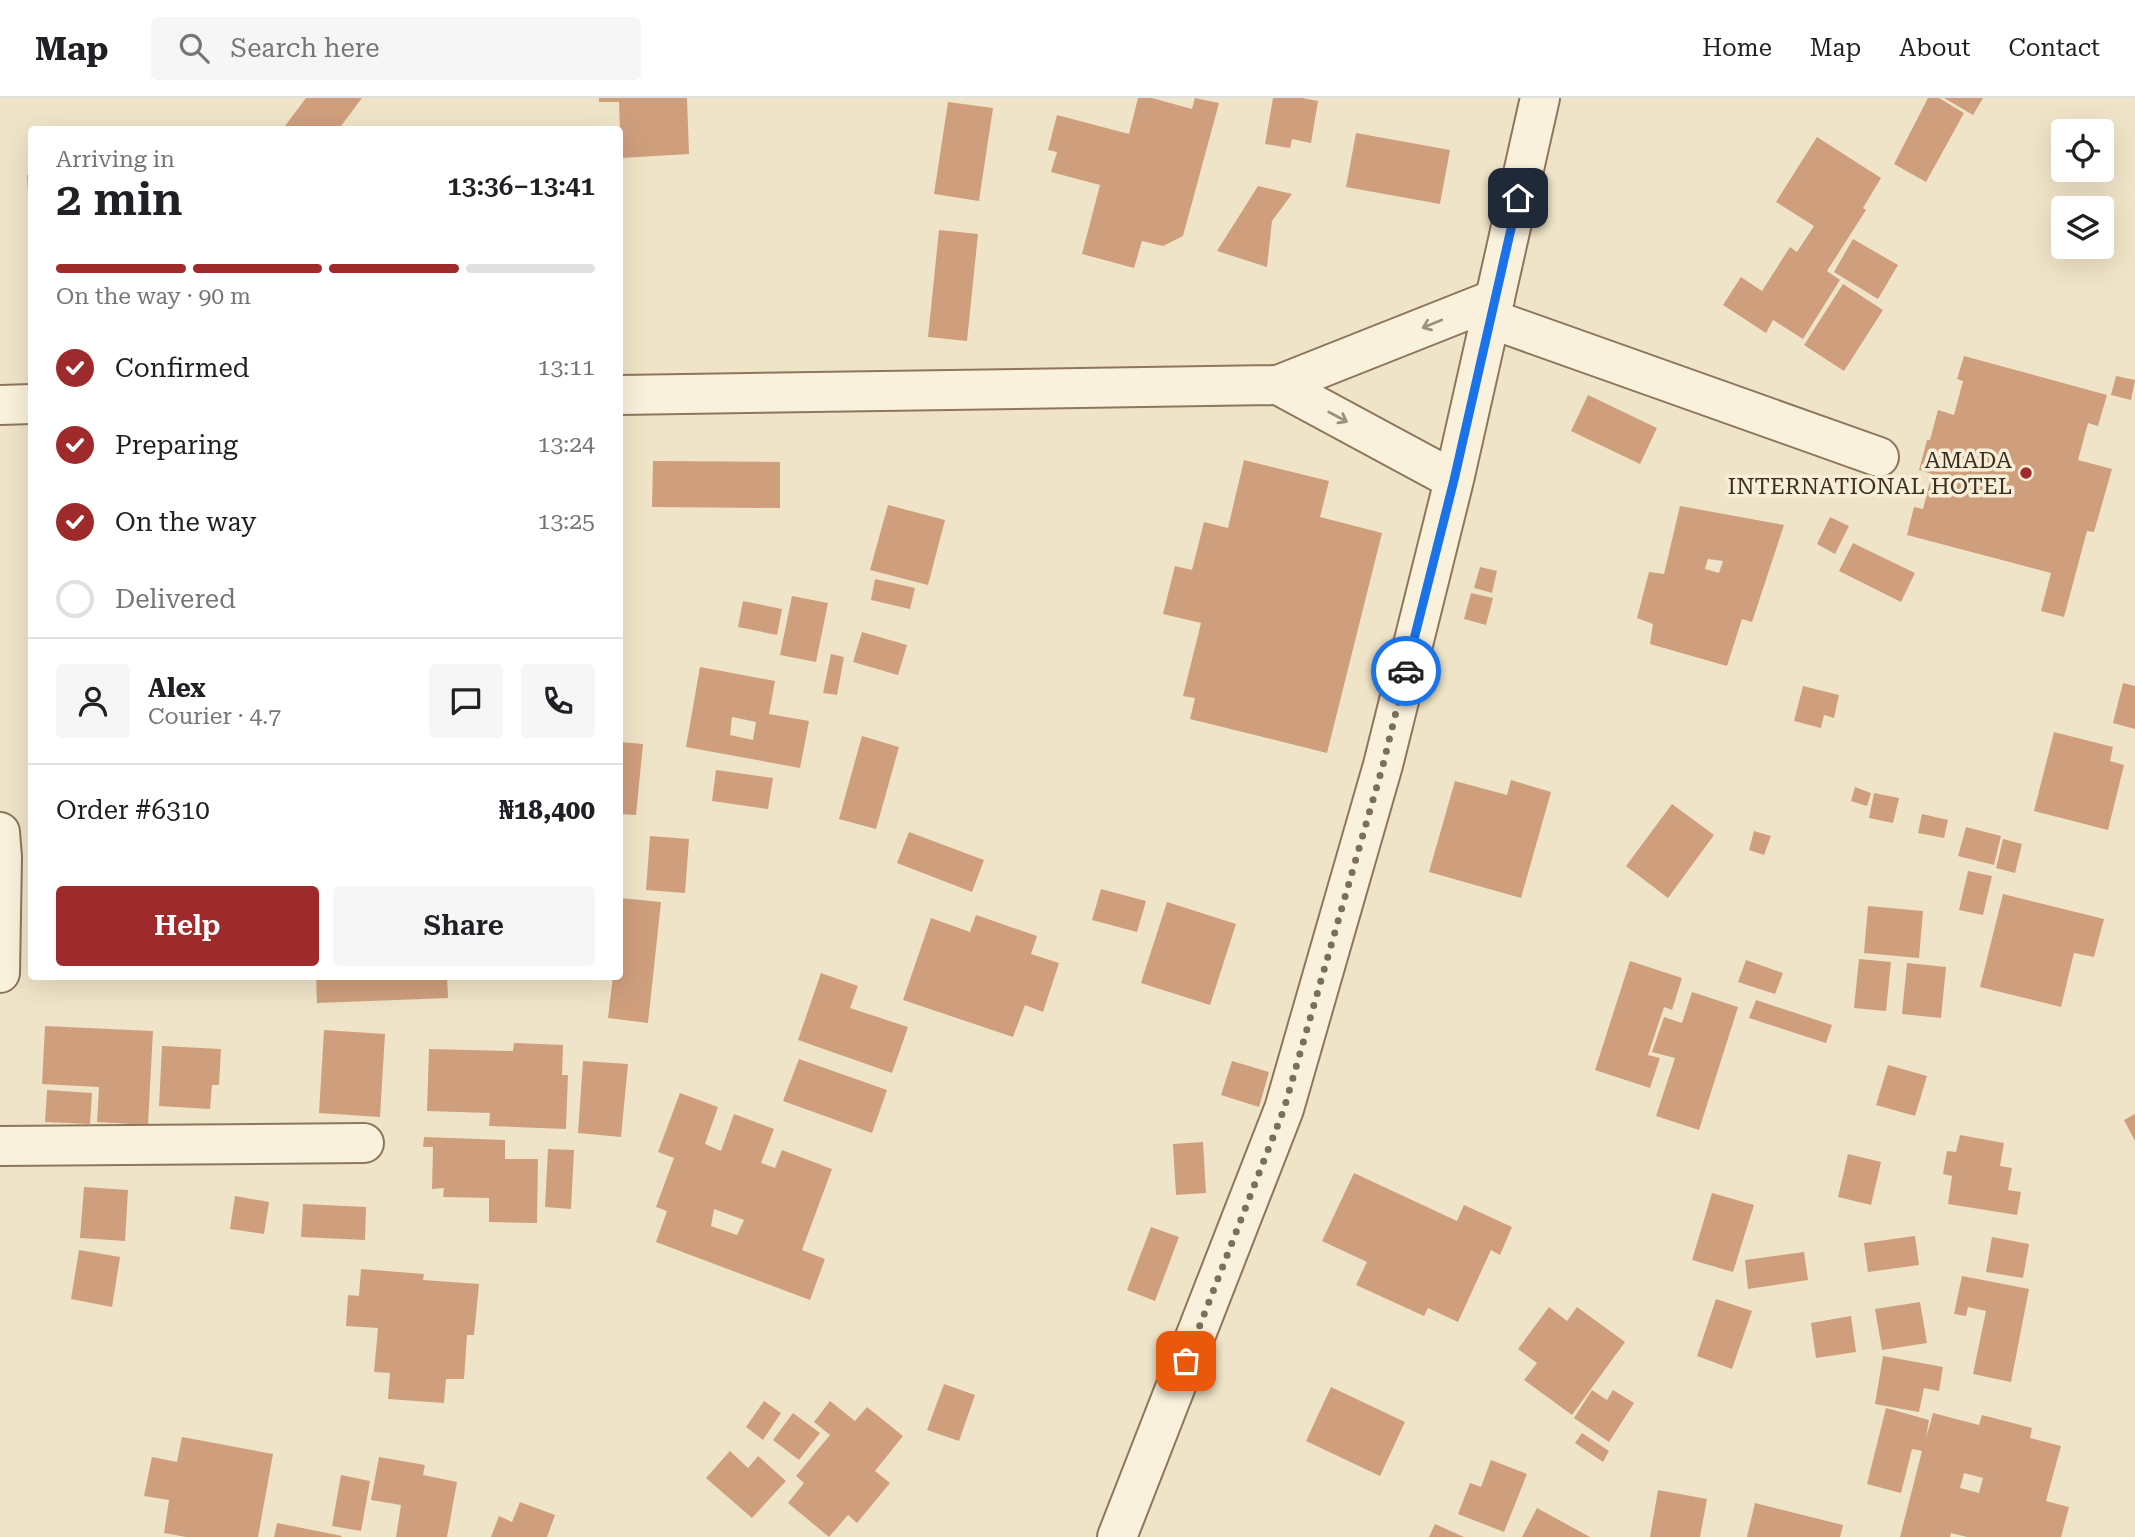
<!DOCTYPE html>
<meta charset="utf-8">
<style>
:root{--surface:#fff;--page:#f6f6f6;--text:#202124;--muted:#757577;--line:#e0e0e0;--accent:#9e2a2b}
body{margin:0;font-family:"Roboto Serif",serif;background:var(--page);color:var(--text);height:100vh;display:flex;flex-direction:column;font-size:26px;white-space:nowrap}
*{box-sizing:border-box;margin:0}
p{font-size:23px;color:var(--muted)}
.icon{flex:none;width:38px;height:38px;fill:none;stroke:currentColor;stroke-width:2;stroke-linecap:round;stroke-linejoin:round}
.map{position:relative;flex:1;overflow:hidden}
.drawer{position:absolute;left:28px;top:28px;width:595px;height:854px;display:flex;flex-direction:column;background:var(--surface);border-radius:7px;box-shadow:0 7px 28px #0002}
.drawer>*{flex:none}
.fabs{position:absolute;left:2051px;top:21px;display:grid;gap:14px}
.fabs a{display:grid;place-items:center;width:63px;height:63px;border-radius:7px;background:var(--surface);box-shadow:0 7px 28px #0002;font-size:35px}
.pin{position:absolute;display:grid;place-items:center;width:60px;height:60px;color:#fff;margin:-30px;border-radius:14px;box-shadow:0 4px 10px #0006}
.courier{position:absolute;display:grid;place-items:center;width:70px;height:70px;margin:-35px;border:5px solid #1a73e8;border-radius:50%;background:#fff;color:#222;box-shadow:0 2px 9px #0007}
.headline em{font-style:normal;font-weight:600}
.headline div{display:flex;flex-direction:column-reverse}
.headline{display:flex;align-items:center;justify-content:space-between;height:119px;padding:0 28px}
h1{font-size:46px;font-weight:600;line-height:52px}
.bar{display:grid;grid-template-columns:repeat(4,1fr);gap:10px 7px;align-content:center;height:84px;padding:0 28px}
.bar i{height:9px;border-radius:5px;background:var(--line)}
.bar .selected{background:var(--accent)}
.bar p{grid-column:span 4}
.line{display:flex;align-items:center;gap:18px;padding:0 28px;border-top:2px solid var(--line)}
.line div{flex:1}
.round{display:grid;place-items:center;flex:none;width:74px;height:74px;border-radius:7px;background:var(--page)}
ol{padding:0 28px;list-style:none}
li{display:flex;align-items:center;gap:21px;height:77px}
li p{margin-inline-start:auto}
li .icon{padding:7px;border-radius:50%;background:var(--accent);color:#fff;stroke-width:4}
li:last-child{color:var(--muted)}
li i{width:38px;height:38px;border:4px solid var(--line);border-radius:50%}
.cta{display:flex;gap:14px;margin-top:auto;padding:14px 28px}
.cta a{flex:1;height:80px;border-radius:7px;background:var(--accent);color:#fff;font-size:28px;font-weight:600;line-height:80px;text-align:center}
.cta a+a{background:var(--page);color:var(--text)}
header{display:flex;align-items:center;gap:42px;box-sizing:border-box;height:98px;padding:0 35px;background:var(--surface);border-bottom:2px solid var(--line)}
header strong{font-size:33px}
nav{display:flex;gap:38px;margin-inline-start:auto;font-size:24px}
.search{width:490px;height:63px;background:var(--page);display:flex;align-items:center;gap:18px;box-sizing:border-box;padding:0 24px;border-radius:7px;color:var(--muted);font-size:26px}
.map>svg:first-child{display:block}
.building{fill:#cf9f7d;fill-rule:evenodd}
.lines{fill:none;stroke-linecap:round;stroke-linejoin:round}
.minor-casing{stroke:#8d765c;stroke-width:42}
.tertiary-casing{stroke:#8d765c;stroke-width:42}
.minor{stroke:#faf1dc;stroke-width:38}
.tertiary{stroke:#faf1dc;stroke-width:38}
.oneway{stroke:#9c907e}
.done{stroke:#7c6e5b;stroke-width:7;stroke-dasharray:0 12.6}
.route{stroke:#1a73e8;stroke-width:9}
.poi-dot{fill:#9e2a2b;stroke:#f7eed8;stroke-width:2.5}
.labels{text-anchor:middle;stroke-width:7;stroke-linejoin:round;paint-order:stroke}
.poi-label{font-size:23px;fill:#3d2e20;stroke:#f7eed8;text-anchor:end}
</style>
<header>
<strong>Map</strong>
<div class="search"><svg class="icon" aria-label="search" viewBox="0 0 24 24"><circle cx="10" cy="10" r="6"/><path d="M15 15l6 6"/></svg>Search here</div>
<nav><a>Home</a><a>Map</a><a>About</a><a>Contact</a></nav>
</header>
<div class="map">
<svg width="2135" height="1439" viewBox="0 0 2135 1439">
<rect width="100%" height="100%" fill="#f0e4c8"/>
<path class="building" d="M306 0H362L338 32H282Z
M599 0H687L689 56 621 60 619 4H599Z
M1138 0H1152L1192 11 1195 0 1219 5 1183 138 1163 148 1142 143 1134 170 1082 156 1100 87 1051 74 1057 54 1048 52 1057 17 1129 36Z
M1273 0H1302L1318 3 1311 45 1292 41 1290 50 1265 46Z
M1928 0H1939L1964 15 1926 84 1894 66Z
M1944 0H1983L1973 17Z
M948 4 993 10 979 103 934 96Z
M1356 35 1450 52 1440 106 1346 89Z
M1817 39 1881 80 1863 110 1866 112 1827 173 1840 182 1803 241 1773 222 1766 235 1723 207 1741 179 1762 193 1790 149 1797 154 1814 128 1776 104Z
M27 77H32V113H29Z
M1258 88 1292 96 1272 123 1267 169 1217 153Z
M939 132 978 136 967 243 928 239Z
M1853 141 1898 167 1878 201 1834 174Z
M1843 186 1883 212 1844 273 1804 247Z
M1964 258 2107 297 2098 328 2088 325 2078 362 2112 371 2094 434 2087 433 2064 519 2041 513 2051 475 1907 437 1914 409 1923 411 1932 376 1919 372 1927 342H1930L1938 312 1954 317 1963 283 1957 281Z
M2116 278 2135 282 2131 302 2111 297Z
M1588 297 1657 330 1640 366 1571 333Z
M1244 362 1329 383 1320 419 1382 435 1327 655 1190 621 1195 600 1183 598 1201 525 1163 516 1175 468 1192 472 1204 424 1228 430Z
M653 363 780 364V410L652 409Z
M888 407 945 422 928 487 870 472Z
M1680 408 1784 427 1752 524 1742 521 1727 568 1650 546 1653 526 1637 520 1649 474 1664 476ZM1708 461 1723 463 1719 475 1705 471Z
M1830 419 1849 428 1835 456 1817 446Z
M1853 445 1915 475 1901 504 1839 473Z
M1480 469 1497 473 1492 495 1474 490Z
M875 481 915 490 910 511 871 502Z
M1471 495 1493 500 1486 527 1464 521Z
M792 498 828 505 816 564 780 557Z
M743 503 782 511 777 537 738 529Z
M862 534 907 547 898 577 853 564Z
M831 556 844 559 837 597 823 595Z
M700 569 775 583 769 616 809 623 800 670 686 649ZM732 619 756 624 753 642 730 637Z
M2123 585 2135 588V631L2113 625Z
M1803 588 1839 597 1834 620 1824 617 1821 630 1794 623Z
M2054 634 2113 649 2110 663 2124 667 2108 732 2034 713Z
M862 638 899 649 876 731 839 721Z
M620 644 643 646 636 717 620 716Z
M716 672 773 680 768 711 712 703Z
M1511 682 1551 694 1521 800 1429 774 1455 683 1507 697Z
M1855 689 1871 695 1867 708 1851 703Z
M1874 695 1899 700 1893 725 1869 720Z
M1672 706 1714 737 1668 800 1626 768Z
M1922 716 1948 722 1944 740 1918 735Z
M1966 729 2001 738 1994 767 1958 758Z
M1754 733 1771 738 1764 757 1749 752Z
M909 734 984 762 972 794 897 765Z
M650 738 689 741 685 795 646 792Z
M2003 741 2022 746 2015 775 1996 770Z
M1968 773 1992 778 1983 817 1959 812Z
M1101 791 1146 803 1137 834 1092 822Z
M2003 796 2104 821 2094 859 2074 855 2061 909 1980 889Z
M620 800 661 804 648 925 608 920 613 878H620Z
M1167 804 1236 826 1210 907 1141 885Z
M1868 808 1923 813 1919 860 1864 855Z
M976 817 1037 838 1031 856 1059 865 1043 914 1025 907 1013 939 903 902 931 820 970 834Z
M1859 861 1891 864 1886 913 1854 910Z
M1746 862 1783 875 1775 896 1738 884Z
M1630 863 1682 880 1672 912 1664 909 1648 957 1660 960 1650 990 1595 972Z
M1907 865 1946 869 1941 920 1902 916Z
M821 875 858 888 850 910 908 929 892 975 798 942Z
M316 878H447L448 900 317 905Z
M1692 894 1738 909 1699 1032 1656 1018 1675 960 1652 954 1664 919 1682 925Z
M1756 902 1832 927 1826 945 1749 920Z
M45 928 153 933 148 1027 97 1024 99 989 42 986Z
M324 932 385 936 380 1019 319 1015Z
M514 945 563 947 562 977H568L566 1031 489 1028 490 1015 427 1013 429 951 513 953Z
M162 948 221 951 219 987H212L210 1011 159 1008Z
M799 961 887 992 872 1035 783 1003Z
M583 963 628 966 621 1039 578 1035Z
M1232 963 1269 974 1259 1009 1221 997Z
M1888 967 1927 978 1915 1018 1876 1007Z
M47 992 92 995 90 1026 45 1024Z
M680 995 718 1009 705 1046 721 1053 734 1016 774 1031 761 1065 775 1070 782 1052 832 1071 802 1152 825 1161 810 1202 656 1144 667 1113 656 1109 674 1060 658 1054ZM714 1111 744 1122 737 1137 711 1128Z
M2135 1016V1043L2124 1022Z
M1960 1037 2004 1045 2000 1068 2012 1070 2008 1092 2021 1094 2017 1117 1948 1106 1952 1078 1943 1076 1947 1053 1956 1054Z
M424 1039 505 1042V1061H538L537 1125 489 1124V1100L443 1099 444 1090 432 1091 433 1049H423Z
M1203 1044 1206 1095 1176 1097 1173 1046Z
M548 1051 574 1052 571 1111 545 1109Z
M1848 1056 1881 1064 1871 1107 1838 1099Z
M1354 1075 1457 1123 1464 1107 1512 1129 1500 1157 1491 1152 1458 1224 1428 1210 1424 1218 1356 1187 1367 1164 1322 1143Z
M84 1089 128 1092 125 1143 80 1140Z
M1712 1095 1754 1107 1733 1174 1692 1162Z
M235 1098 269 1104 264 1136 230 1131Z
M303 1106 366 1109 365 1142 301 1139Z
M1151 1129 1179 1139 1155 1203 1127 1192Z
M1915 1138 1919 1167 1868 1174 1864 1145Z
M1992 1139 2029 1146 2023 1180 1986 1174Z
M79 1152 120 1159 112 1209 71 1201Z
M1804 1154 1808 1182 1748 1191 1745 1162Z
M361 1171 424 1176 423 1182 479 1186 474 1237H467L464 1281H446L444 1305 388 1301 390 1275 374 1274 378 1230 346 1228 348 1197 359 1198Z
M1962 1178 2029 1191 2011 1284 1973 1276 1986 1213 1968 1209 1966 1218 1954 1216Z
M1716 1201 1752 1213 1732 1271 1697 1258Z
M1920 1204 1927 1245 1882 1252 1875 1211Z
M1549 1209 1567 1223 1577 1209 1625 1244 1572 1317 1524 1282 1537 1265 1518 1251Z
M1851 1218 1856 1254 1816 1260 1811 1225Z
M1883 1258 1943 1269 1939 1293 1924 1290 1919 1314 1875 1306Z
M944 1286 975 1297 959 1343 927 1332Z
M1331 1289 1405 1324 1380 1378 1306 1343Z
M1592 1292 1607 1302 1613 1292 1634 1305 1609 1344 1574 1320Z
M764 1303 781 1315 763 1342 746 1329Z
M830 1303 855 1323 867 1309 903 1338 875 1373 890 1385 857 1425 848 1417 829 1439 788 1405 804 1385 796 1378 830 1337 814 1324Z
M1886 1310 1929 1322 1926 1340 1933 1315 1979 1327 1982 1317 2032 1330 2030 1340 2061 1348 2046 1403 2069 1409 2061 1439H1967L1951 1435 1950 1439H1900L1922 1353 1912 1351 1901 1395 1867 1386ZM1964 1375 1983 1380 1979 1395 1960 1390Z
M793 1315 820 1335 799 1362 773 1342Z
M1582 1335 1609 1353 1603 1364 1575 1345Z
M182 1339 273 1356 258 1439H186L164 1435 169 1402 144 1398 152 1359 177 1364Z
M730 1353 748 1370 758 1358 786 1383 752 1420 706 1380Z
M379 1359 425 1367 423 1377 457 1384 447 1439H396L401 1407 371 1402Z
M1491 1362 1527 1376 1504 1434 1458 1416 1470 1385 1481 1389Z
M341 1377 370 1383 361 1433 332 1428Z
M1658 1392 1707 1401 1700 1439H1650Z
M520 1404 555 1417 547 1439H491L499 1418 512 1424Z
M1755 1405 1843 1427 1840 1439H1747Z
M1537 1410 1590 1439H1522Z
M277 1425 342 1438 341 1439H274Z
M1435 1426 1464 1439H1429Z"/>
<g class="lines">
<g class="minor-casing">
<path id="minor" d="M1491 221 1879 359
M0 1048 364 1045"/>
</g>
<g class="tertiary-casing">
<path id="tertiary" d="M1278 287 1454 382
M620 297 1278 287 1495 201
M0 307 32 306
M0 734 2 759 0 875
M1117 1439 1284 1011 1383 667 1454 382 1540 0"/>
</g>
<use href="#minor" class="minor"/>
<use href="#tertiary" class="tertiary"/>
</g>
<defs><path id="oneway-shaft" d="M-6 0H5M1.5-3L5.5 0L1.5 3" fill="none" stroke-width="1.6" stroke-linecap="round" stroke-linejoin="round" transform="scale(1.75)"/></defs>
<g class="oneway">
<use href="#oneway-shaft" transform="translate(1432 226) rotate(158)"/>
<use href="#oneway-shaft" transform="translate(1338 319) rotate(28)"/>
</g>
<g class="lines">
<path class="done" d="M1186 1263 1284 1011 1383 667 1406 573"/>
<path class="route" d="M1406 573 1454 382 1518 100"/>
</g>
<circle class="poi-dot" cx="2026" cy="375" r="7"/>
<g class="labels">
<g class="poi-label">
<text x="2012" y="370">AMADA<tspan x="2012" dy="26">INTERNATIONAL HOTEL</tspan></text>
</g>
</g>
</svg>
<div class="fabs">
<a><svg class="icon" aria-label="locate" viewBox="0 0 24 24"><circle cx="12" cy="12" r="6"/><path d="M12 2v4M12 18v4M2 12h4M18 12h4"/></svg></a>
<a><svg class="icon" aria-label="layers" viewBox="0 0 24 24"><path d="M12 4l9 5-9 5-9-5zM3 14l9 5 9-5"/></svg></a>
</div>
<div class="pin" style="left:1186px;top:1263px;background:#ea580c"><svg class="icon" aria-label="bag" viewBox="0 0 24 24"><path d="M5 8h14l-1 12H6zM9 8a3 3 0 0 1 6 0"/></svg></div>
<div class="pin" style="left:1518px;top:100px;background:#1f2937"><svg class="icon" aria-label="home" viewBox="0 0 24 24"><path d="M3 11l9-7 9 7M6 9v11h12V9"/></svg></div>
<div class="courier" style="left:1406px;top:573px"><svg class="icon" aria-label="car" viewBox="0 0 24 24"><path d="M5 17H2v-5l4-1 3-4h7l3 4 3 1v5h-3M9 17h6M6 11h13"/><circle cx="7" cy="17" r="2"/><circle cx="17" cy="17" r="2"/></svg></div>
<section class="drawer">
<div class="headline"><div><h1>2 min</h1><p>Arriving in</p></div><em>13:36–13:41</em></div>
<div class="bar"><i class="selected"></i><i class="selected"></i><i class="selected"></i><i></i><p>On the way · 90 m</p></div>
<ol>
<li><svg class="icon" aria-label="check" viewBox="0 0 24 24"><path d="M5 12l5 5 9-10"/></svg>Confirmed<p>13:11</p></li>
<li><svg class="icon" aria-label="check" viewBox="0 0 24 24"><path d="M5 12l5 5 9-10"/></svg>Preparing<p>13:24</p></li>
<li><svg class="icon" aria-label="check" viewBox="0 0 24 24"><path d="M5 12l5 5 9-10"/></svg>On the way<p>13:25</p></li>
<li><i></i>Delivered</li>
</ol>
<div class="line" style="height:126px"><a class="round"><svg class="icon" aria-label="person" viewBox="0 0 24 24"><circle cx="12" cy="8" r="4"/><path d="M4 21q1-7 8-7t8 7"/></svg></a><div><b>Alex</b><p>Courier · 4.7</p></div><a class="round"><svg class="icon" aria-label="chat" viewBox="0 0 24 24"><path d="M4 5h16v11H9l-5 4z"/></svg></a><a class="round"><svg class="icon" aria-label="phone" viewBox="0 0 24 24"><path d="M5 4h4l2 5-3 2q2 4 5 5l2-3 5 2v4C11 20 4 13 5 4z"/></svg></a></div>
<div class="line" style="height:91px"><div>Order #6310</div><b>₦18,400</b></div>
<div class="cta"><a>Help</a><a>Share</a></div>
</section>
</div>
